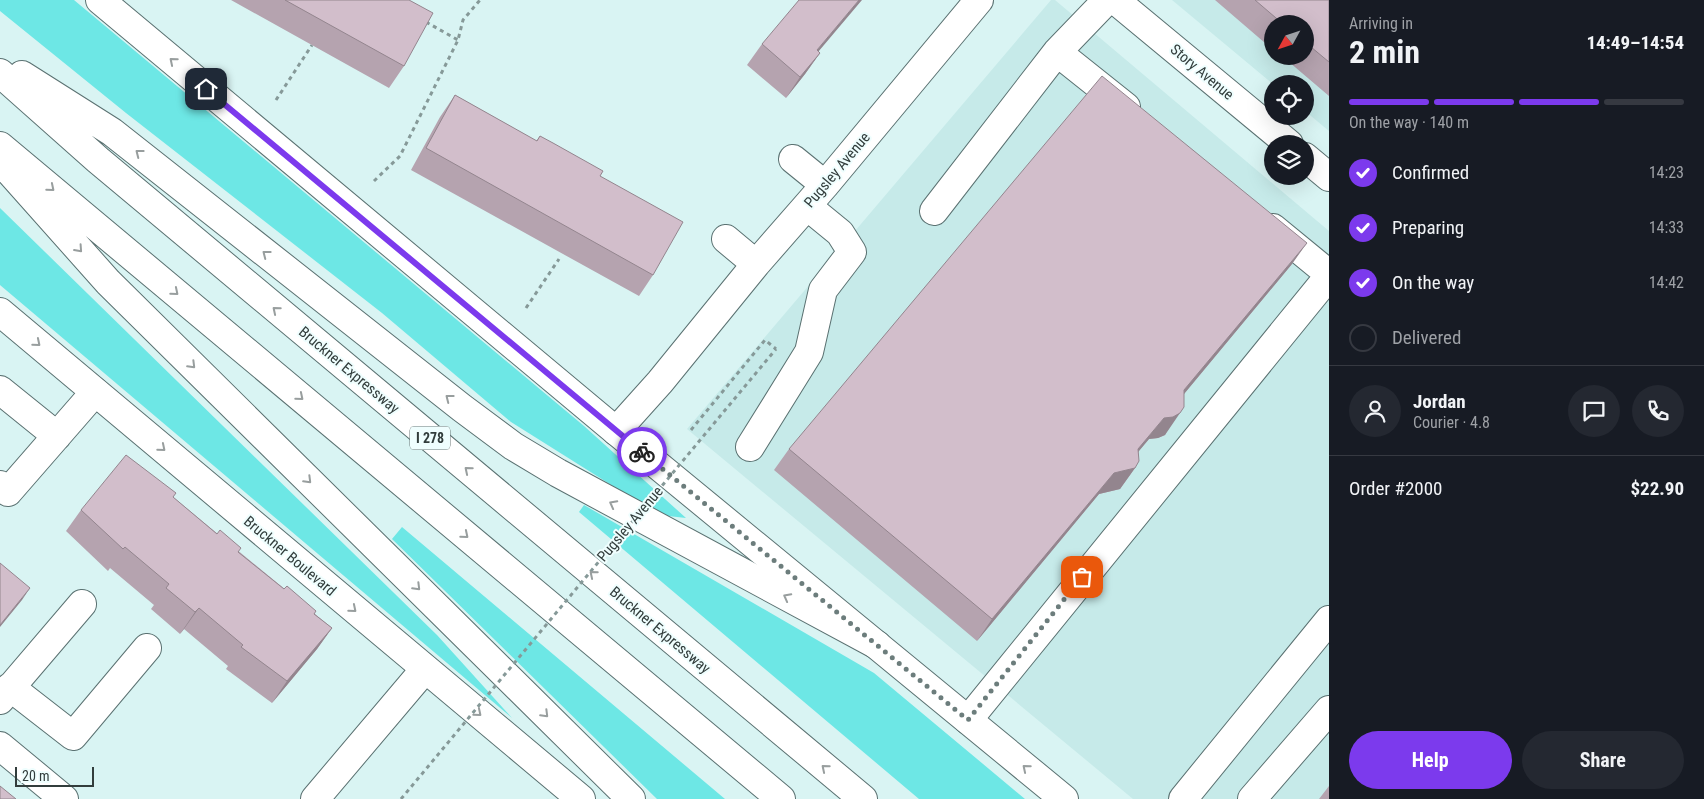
<!DOCTYPE html>
<meta charset="utf-8">
<style>
:root{--surface:#171b24;--page:#242831;--text:#f1f3f6;--muted:#9ea1a6;--line:#363941;--accent:#7c3aed}
body{margin:0;font-family:"Roboto Condensed",sans-serif;background:var(--page);color:var(--text);height:100vh;display:flex;flex-direction:column;font-size:19px;white-space:nowrap}
*{box-sizing:border-box;margin:0}
p{font-size:16px;color:var(--muted)}
.icon{flex:none;width:28px;height:28px;fill:none;stroke:currentColor;stroke-width:2;stroke-linecap:round;stroke-linejoin:round}
.map{position:relative;flex:1;overflow:hidden}
.sheet{display:flex;flex-direction:column;background:var(--surface);width:375px}
.sheet>*{flex:none}
.needle{width:32px;rotate:230deg}
.buttons{position:absolute;left:1264px;top:15px;display:grid;gap:10px}
.buttons a{display:grid;place-items:center;width:50px;height:50px;border-radius:50%;background:var(--surface);box-shadow:0 5px 20px #0002;font-size:25px}
.scale{position:absolute;left:15px;bottom:12px;width:79px;box-sizing:border-box;padding-left:5px;border:2px solid #323d3c;border-top:0;font-size:14px;line-height:18px;white-space:nowrap;color:#323d3c;-webkit-text-stroke:4px #effefe;paint-order:stroke}
.pin{position:absolute;display:grid;place-items:center;width:42px;height:42px;color:#fff;margin:-21px;border-radius:10px;box-shadow:0 2px 8px #0006}
.courier{position:absolute;display:grid;place-items:center;width:50px;height:50px;margin:-25px;border:4px solid #7c3aed;border-radius:50%;background:#fff;color:#222;box-shadow:0 1px 6px #0007}
.headline em{font-style:normal;font-weight:700}
.headline div{display:flex;flex-direction:column-reverse}
.headline{display:flex;align-items:center;justify-content:space-between;height:85px;padding:0 20px}
h1{font-size:32px;font-weight:700;line-height:38px}
.bar{display:grid;grid-template-columns:repeat(4,1fr);gap:8px 5px;align-content:center;height:60px;padding:0 20px}
.bar i{height:6px;border-radius:4px;background:var(--line)}
.bar .current{background:var(--accent)}
.bar p{grid-column:span 4}
.line{display:flex;align-items:center;gap:12px;padding:0 20px;border-top:1px solid var(--line)}
.line div{flex:1}
.round{display:grid;place-items:center;flex:none;width:52px;height:52px;border-radius:26px;background:var(--page)}
ol{padding:0 20px;list-style:none}
li{display:flex;align-items:center;gap:15px;height:55px}
li p{margin-inline-start:auto}
li .icon{padding:5px;border-radius:50%;background:var(--accent);color:#fff;stroke-width:4}
li:last-child{color:var(--muted)}
li i{width:28px;height:28px;border:2px solid var(--line);border-radius:50%}
.action{display:flex;gap:10px;margin-top:auto;padding:10px 20px}
.action a{flex:1;height:58px;border-radius:30px;background:var(--accent);color:#fff;font-size:20px;font-weight:700;line-height:58px;text-align:center}
.action a+a{background:var(--page);color:var(--text)}
main{display:flex;flex:1;min-height:0}
.map>svg:first-child{display:block}
.built{fill:#c6eae9;fill-rule:evenodd}
.grass{fill:#6de7e5}
.lines{fill:none;stroke-linecap:round;stroke-linejoin:round}
.minor-casing{stroke:#5a7171;stroke-width:30}
.major-casing{stroke:#5a7171;stroke-width:30}
.highway-casing{stroke:#5a7171;stroke-width:30}
.path{stroke:#869998;stroke-width:3;stroke-dasharray:4 4;stroke-linecap:butt}
.minor{stroke:#fff;stroke-width:28}
.major{stroke:#fff;stroke-width:28}
.highway{stroke:#fff;stroke-width:28}
.path-bridge{stroke:#869998;stroke-width:3;stroke-dasharray:4 4;stroke-linecap:butt}
.wall{fill:#b5a3af}
.shaded-wall{fill:#93858e}
.building{fill:#d2becb;stroke:#93858e}
.oneway{stroke:#989e9e}
.done{stroke:#6c7d7c;stroke-width:5;stroke-dasharray:0 9}
.route{stroke:#7c3aed;stroke-width:6}
.labels{text-anchor:middle;stroke-width:4;stroke-linejoin:round;paint-order:stroke}
.shield{fill:#effefe;stroke:#6b7776;stroke-width:1}
.shield-label{font-size:14px;font-weight:bold;fill:#323d3c}
.street-label{font-size:15px;fill:#323d3c;stroke:#effefe}
</style>
<main>
<div class="map">
<svg width="1329" height="799" viewBox="0 0 1329 799">
<rect width="100%" height="100%" fill="#d9f4f3"/>
<path class="built" d="M1051 0H1055L1329 231V799H1133L687 429Z
M1172 0H1329V131L1305 111V84H1273ZM1272 24H1305V56H1272Z"/>
<path class="grass" d="M0 0H74L584 426 686 518 659 515 511 422 382 313 126 113 0 11Z
M0 208 437 635 512 718 0 285Z
M584 505 874 673 1025 799H919L579 512Z
M402 527 725 799H657L392 539Z"/>
<g class="lines">
<g class="minor-casing">
<path id="minor" d="M1115 0 1289 144
M1057 52 1126 107
M1305 157 1329 177
M793 159 825 185
M934 211 1057 52 1107 0
M1273 228 1329 274
M726 239 756 264
M0 390 57 436
M616 431 660 382 756 264 825 185 979 0
M750 447 809 352 823 290 852 252 840 233 807 206
M0 485 8 492 95 392
M10 687 73 736 147 648
M0 700 82 604
M968 720 1329 276
M0 746 64 799
M315 799 425 669
M1183 799 1329 620
M1252 799 1329 710"/>
</g>
<g class="major-casing">
<path id="major" d="M100 0 616 431 1064 799
M0 312 581 799"/>
</g>
<g class="highway-casing">
<path id="highway" d="M0 73 98 160 863 799
M22 75 112 132 462 408 513 446 558 473 877 645
M0 146 781 799
M11 173 108 282 631 799"/>
</g>
<path class="path" d="M426 22 458 40
M276 100 312 45
M374 181 400 156 458 40 463 20 480 0
M526 308 559 259
M691 430 765 340 776 349"/>
<use href="#minor" class="minor"/>
<use href="#major" class="major"/>
<use href="#highway" class="highway"/>
<path class="path-bridge" d="M401 799 776 349"/>
</g>
<path class="wall" d="M231 0H409L404 66 389 88Z
M1215 0H1329V96L1282 56H1305V24H1272V49Z
M762 44 818 52 820 53 805 74 786 98 747 65Z
M455 95 536 141 540 136 600 176 653 275 639 296 411 170 440 117Z
M1292 264 1184 394 1165 435 1158 438 1149 439 1138 452 1135 468 1120 489 1099 494 977 641 774 470 789 449Z
M173 497 332 628 317 649 272 703 226 669 228 666 184 629 180 634 151 609 154 605 110 568 108 571 66 531 81 510Z
M1329 786V799H1319Z"/>
<path class="shaded-wall" d="M859 0H862L802 71 817 50Z
M820 53 805 74 786 98 800 77Z
M1307 243 1292 264 1169 412 1184 390Z
M1180 413 1165 435 1158 438 1149 439 1123 470 1138 449 1164 418Z
M1135 468 1120 489 1099 494 977 641 992 619 1114 473Z
M30 588 22 600 0 627V625Z
M199 608 184 629 180 634 195 612Z
M332 628 317 649 272 703 287 681Z"/>
<path class="building" d="M285 0H409L433 13 404 66Z
M799 0H859L817 50 820 53 800 77 762 44Z
M1255 0H1329V62L1305 42V24H1283Z
M1102 76 1307 243 1184 390V407L1180 413 1173 417 1164 418 1138 449 1139 461 1135 468 1114 473 992 619 789 449Z
M455 95 537 141 540 136 553 143 603 171 600 176 683 222 653 275 426 148Z
M126 455 176 493 173 497 217 534 220 530 241 548 238 552 284 589 287 586 316 611 314 614 332 628 287 681 241 647 243 645 199 608 195 612 166 588 169 584 125 547 123 549 81 510Z
M0 563 30 588 0 625Z
M0 786 16 799H0Z"/>
<defs><path id="oneway-chevron" d="M-2-3.5L2.5 0L-2 3.5" fill="none" stroke-width="1.6" stroke-linecap="round" stroke-linejoin="round" transform="scale(1.25)"/></defs>
<g class="oneway">
<use href="#oneway-chevron" transform="translate(173 61) rotate(-140)"/>
<use href="#oneway-chevron" transform="translate(139 153) rotate(-142)"/>
<use href="#oneway-chevron" transform="translate(51 188) rotate(40)"/>
<use href="#oneway-chevron" transform="translate(79 249) rotate(48)"/>
<use href="#oneway-chevron" transform="translate(266 254) rotate(-142)"/>
<use href="#oneway-chevron" transform="translate(175 292) rotate(40)"/>
<use href="#oneway-chevron" transform="translate(276 310) rotate(-140)"/>
<use href="#oneway-chevron" transform="translate(37 343) rotate(40)"/>
<use href="#oneway-chevron" transform="translate(192 365) rotate(45)"/>
<use href="#oneway-chevron" transform="translate(300 397) rotate(40)"/>
<use href="#oneway-chevron" transform="translate(449 398) rotate(-142)"/>
<use href="#oneway-chevron" transform="translate(162 448) rotate(40)"/>
<use href="#oneway-chevron" transform="translate(468 470) rotate(-140)"/>
<use href="#oneway-chevron" transform="translate(308 480) rotate(45)"/>
<use href="#oneway-chevron" transform="translate(613 504) rotate(-152)"/>
<use href="#oneway-chevron" transform="translate(465 535) rotate(40)"/>
<use href="#oneway-chevron" transform="translate(593 574) rotate(-140)"/>
<use href="#oneway-chevron" transform="translate(417 587) rotate(45)"/>
<use href="#oneway-chevron" transform="translate(787 597) rotate(-152)"/>
<use href="#oneway-chevron" transform="translate(353 609) rotate(40)"/>
<use href="#oneway-chevron" transform="translate(478 713) rotate(40)"/>
<use href="#oneway-chevron" transform="translate(545 714) rotate(45)"/>
<use href="#oneway-chevron" transform="translate(825 768) rotate(-140)"/>
<use href="#oneway-chevron" transform="translate(1026 768) rotate(-140)"/>
</g>
<g class="lines">
<path class="done" d="M642 452 968 720 1082 577"/>
<path class="route" d="M206 89 642 452"/>
</g>
<g class="labels">
<rect class="shield" x="410" y="426.5" width="40" height="23" rx="4"/>
<g class="shield-label">
<text x="430" y="443">I 278</text>
</g>
<g class="street-label">
<text transform="translate(1202 72) rotate(40)" y="5">Story Avenue</text>
<text transform="translate(837 170) rotate(-50)" y="5">Pugsley Avenue</text>
<text transform="translate(349 370) rotate(40)" y="5">Bruckner Expressway</text>
<text transform="translate(630 524) rotate(-50)" y="5">Pugsley Avenue</text>
<text transform="translate(290 556) rotate(40)" y="5">Bruckner Boulevard</text>
<text transform="translate(660 630) rotate(40)" y="5">Bruckner Expressway</text>
</g>
</g>
</svg>
<div class="buttons">
<a><svg class="needle" viewBox="-14 -14 28 28"><path d="M0-13l5 13h-10z" fill="#e53935"/><path d="M0 13l5-13h-10z" fill="#9ea1a6"/></svg></a>
<a><svg class="icon" aria-label="locate" viewBox="0 0 24 24"><circle cx="12" cy="12" r="6"/><path d="M12 2v4M12 18v4M2 12h4M18 12h4"/></svg></a>
<a><svg class="icon" aria-label="layers" viewBox="0 0 24 24"><path d="M12 4l9 5-9 5-9-5zM3 14l9 5 9-5"/></svg></a>
</div>
<div class="scale">20 m</div>
<div class="pin" style="left:1082px;top:577px;background:#ea580c"><svg class="icon" aria-label="bag" viewBox="0 0 24 24"><path d="M5 8h14l-1 12H6zM9 8a3 3 0 0 1 6 0"/></svg></div>
<div class="pin" style="left:206px;top:89px;background:#1f2937"><svg class="icon" aria-label="home" viewBox="0 0 24 24"><path d="M3 11l9-7 9 7M6 9v11h12V9"/></svg></div>
<div class="courier" style="left:642px;top:452px"><svg class="icon" aria-label="bike" viewBox="0 0 24 24"><circle cx="6" cy="16" r="4"/><circle cx="18" cy="16" r="4"/><path d="M6 16l4-8h5l3 8M10 8l3 8H6M13 5h3"/></svg></div>
</div>
<section class="sheet">
<div class="headline"><div><h1>2 min</h1><p>Arriving in</p></div><em>14:49–14:54</em></div>
<div class="bar"><i class="current"></i><i class="current"></i><i class="current"></i><i></i><p>On the way · 140 m</p></div>
<ol>
<li><svg class="icon" aria-label="check" viewBox="0 0 24 24"><path d="M5 12l5 5 9-10"/></svg>Confirmed<p>14:23</p></li>
<li><svg class="icon" aria-label="check" viewBox="0 0 24 24"><path d="M5 12l5 5 9-10"/></svg>Preparing<p>14:33</p></li>
<li><svg class="icon" aria-label="check" viewBox="0 0 24 24"><path d="M5 12l5 5 9-10"/></svg>On the way<p>14:42</p></li>
<li><i></i>Delivered</li>
</ol>
<div class="line" style="height:90px"><a class="round"><svg class="icon" aria-label="person" viewBox="0 0 24 24"><circle cx="12" cy="8" r="4"/><path d="M4 21q1-7 8-7t8 7"/></svg></a><div><b>Jordan</b><p>Courier · 4.8</p></div><a class="round"><svg class="icon" aria-label="chat" viewBox="0 0 24 24"><path d="M4 5h16v11H9l-5 4z"/></svg></a><a class="round"><svg class="icon" aria-label="phone" viewBox="0 0 24 24"><path d="M5 4h4l2 5-3 2q2 4 5 5l2-3 5 2v4C11 20 4 13 5 4z"/></svg></a></div>
<div class="line" style="height:65px"><div>Order #2000</div><b>$22.90</b></div>
<div class="action"><a>Help</a><a>Share</a></div>
</section>
</main>
